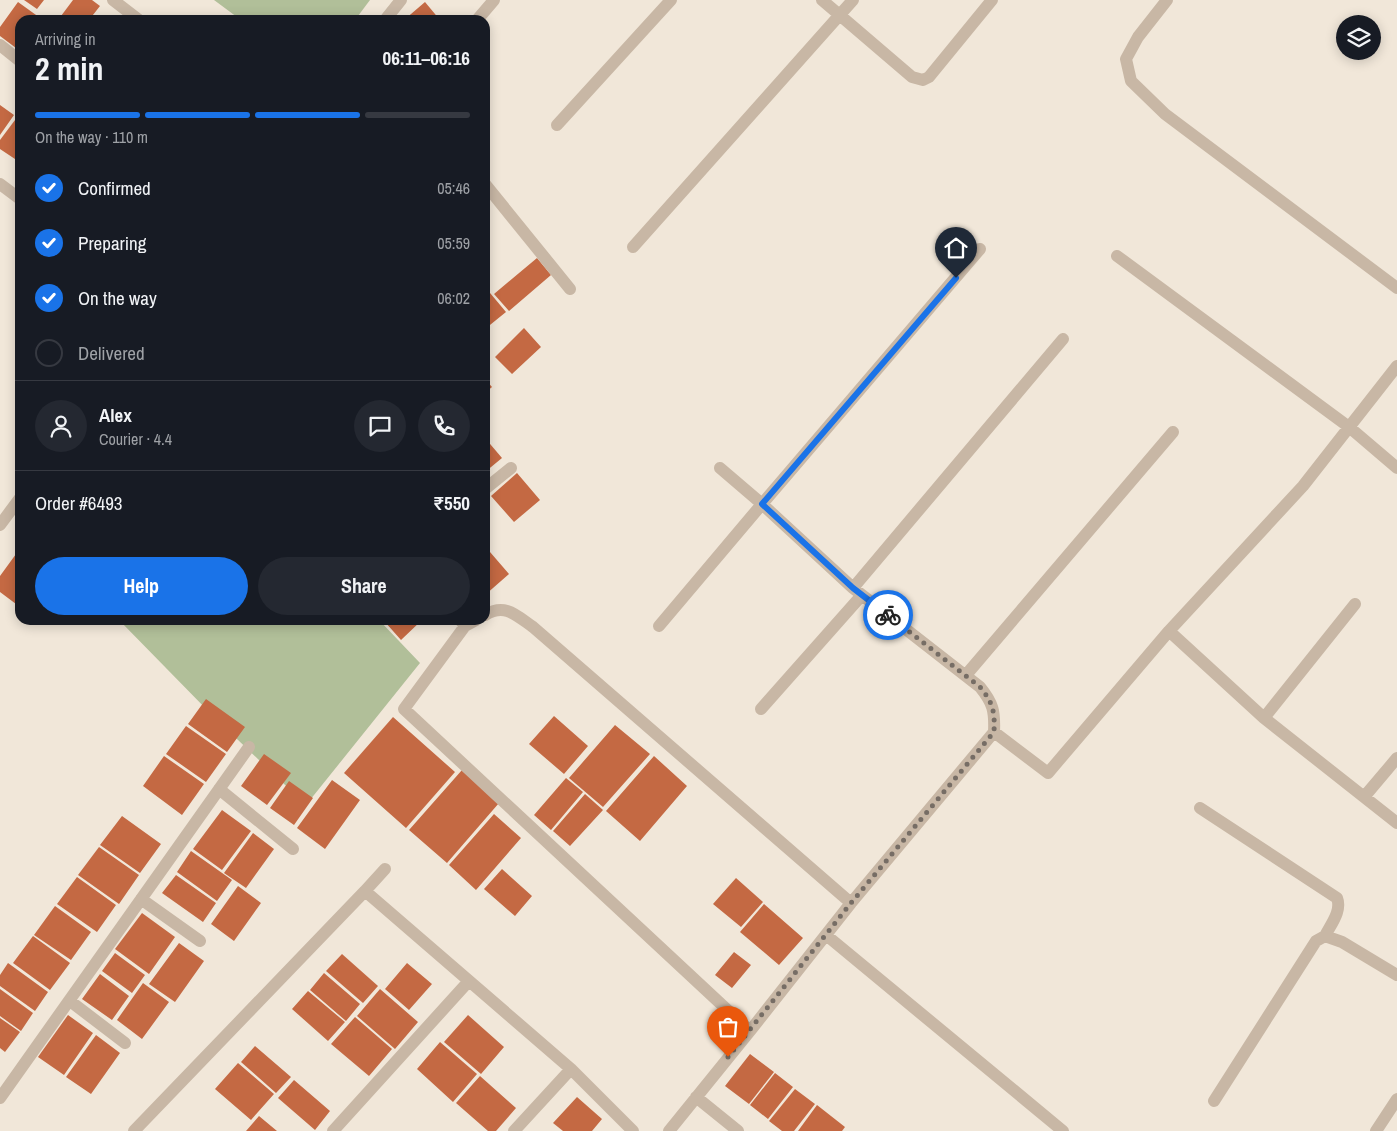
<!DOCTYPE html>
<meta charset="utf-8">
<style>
:root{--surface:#171b24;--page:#242831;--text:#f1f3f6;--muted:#9ea1a6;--line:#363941;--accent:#1a73e8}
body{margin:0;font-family:"Archivo Narrow",sans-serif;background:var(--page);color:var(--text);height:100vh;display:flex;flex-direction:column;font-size:19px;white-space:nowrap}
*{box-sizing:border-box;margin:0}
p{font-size:16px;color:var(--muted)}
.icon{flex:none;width:28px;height:28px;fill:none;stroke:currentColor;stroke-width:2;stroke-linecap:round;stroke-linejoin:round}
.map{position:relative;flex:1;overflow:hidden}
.details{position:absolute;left:15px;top:15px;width:475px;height:610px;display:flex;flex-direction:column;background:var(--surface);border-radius:15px;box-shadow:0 2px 12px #0003}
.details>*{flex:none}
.buttons{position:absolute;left:1336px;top:15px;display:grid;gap:10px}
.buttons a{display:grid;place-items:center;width:45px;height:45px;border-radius:50%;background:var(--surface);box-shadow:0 2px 12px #0003;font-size:25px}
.pin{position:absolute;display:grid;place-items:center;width:42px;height:42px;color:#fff;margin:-51px -21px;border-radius:50% 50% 50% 0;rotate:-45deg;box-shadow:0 0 5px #0007}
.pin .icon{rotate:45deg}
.courier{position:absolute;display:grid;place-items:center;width:50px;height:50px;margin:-25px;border:4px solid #1a73e8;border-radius:50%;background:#fff;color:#222;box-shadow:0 1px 6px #0007}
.head em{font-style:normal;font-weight:700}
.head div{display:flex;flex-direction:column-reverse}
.head{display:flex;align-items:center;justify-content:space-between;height:85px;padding:0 20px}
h1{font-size:32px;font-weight:700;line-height:38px}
.bar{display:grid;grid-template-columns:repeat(4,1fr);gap:8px 5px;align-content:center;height:60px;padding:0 20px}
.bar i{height:6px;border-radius:4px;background:var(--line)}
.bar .on{background:var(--accent)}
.bar p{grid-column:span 4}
.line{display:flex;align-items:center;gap:12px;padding:0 20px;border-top:1px solid var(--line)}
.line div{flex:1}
.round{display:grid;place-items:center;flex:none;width:52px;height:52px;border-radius:26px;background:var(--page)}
ol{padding:0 20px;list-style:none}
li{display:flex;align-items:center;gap:15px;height:55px}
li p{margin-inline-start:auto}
li .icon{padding:5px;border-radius:50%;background:var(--accent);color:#fff;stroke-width:4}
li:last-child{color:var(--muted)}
li i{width:28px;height:28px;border:2px solid var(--line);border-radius:50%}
.cta{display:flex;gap:10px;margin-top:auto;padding:10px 20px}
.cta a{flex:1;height:58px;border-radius:30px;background:var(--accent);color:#fff;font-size:20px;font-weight:700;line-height:58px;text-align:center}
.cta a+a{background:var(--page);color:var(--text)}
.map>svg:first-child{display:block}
.green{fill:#b1bf99}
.building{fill:#c46943}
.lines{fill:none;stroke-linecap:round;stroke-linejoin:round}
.minor{stroke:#c8b7a5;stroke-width:12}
.done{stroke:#766d65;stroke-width:5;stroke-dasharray:0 9}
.route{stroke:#1a73e8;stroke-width:6}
</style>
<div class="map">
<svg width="1397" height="1131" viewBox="0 0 1397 1131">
<rect width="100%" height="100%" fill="#f1e7d9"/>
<path class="green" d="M214 0H370L355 20H241Z
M119 620H379L420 663 306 805 212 715Z"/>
<path class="building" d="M24 0H44L37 9Z
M73 0H92L100 6 89 20H58Z
M18 2 43 20H20V51L0 36V27Z
M425 2 440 20H404Z
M0 105 14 115 0 135Z
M15 120 20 124V153L15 159 0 149V140Z
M537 258 551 275 509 311 494 294Z
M485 287 506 312 485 329Z
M524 328 541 347 512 374 495 357Z
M485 379 492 387 485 393Z
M485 438 502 458 485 472Z
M517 473 540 500 514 522 491 496Z
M490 552 509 574 485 595V556Z
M16 554 20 557V607L0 592V576Z
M387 620H422L401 640 385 622Z
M206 699 245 727 227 752 188 724Z
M554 716 588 746 564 774 529 744Z
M393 717 455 772 406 828 344 773Z
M615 725 650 754 603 807 569 778Z
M186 726 226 754 206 782 166 754Z
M264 754 291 773 267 805 241 786Z
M164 756 204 784 182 815 143 786Z
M654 756 687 786 640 841 606 811Z
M462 770 499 803 447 863 409 830Z
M566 778 583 792 551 830 534 815Z
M332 780 360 800 325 849 297 828Z
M289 781 313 798 294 825 270 808Z
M585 794 603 810 570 846 553 831Z
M222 810 251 831 222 870 193 849Z
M494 814 521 838 476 890 449 865Z
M122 816 161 844 140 873 100 845Z
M253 833 274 849 246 888 224 873Z
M99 847 139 875 119 904 78 875Z
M191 851 232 880 217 901 177 872Z
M502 869 532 896 515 916 484 889Z
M176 875 216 903 203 922 162 893Z
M77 877 116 905 97 932 57 904Z
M736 878 763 902 741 927 713 904Z
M238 886 261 903 234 941 211 924Z
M764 904 803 938 779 965 740 932Z
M55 906 91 932 71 960 34 935Z
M142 913 175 937 149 974 115 949Z
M33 936 70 963 50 990 13 963Z
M179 943 204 961 175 1002 149 984Z
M734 952 751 965 732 988 715 975Z
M115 953 145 975 132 993 102 971Z
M342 954 378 986 363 1003 326 971Z
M8 963 48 992 35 1011 0 986V975Z
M407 963 432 984 409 1010 385 989Z
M324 973 360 1004 346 1021 310 990Z
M100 974 129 996 112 1020 82 999Z
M143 983 169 1002 142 1039 117 1020Z
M0 989 33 1013 21 1031 0 1016Z
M380 989 418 1022 395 1049 357 1016Z
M308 991 345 1022 328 1041 292 1009Z
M68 1015 93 1033 64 1075 38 1057Z
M468 1015 504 1047 481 1074 444 1042Z
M355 1017 392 1049 369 1076 331 1044Z
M0 1018 20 1032 5 1052 0 1048Z
M96 1035 120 1053 91 1094 66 1077Z
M440 1042 477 1074 453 1102 417 1069Z
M255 1046 291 1077 276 1093 241 1062Z
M750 1054 774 1072 749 1104 725 1086Z
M238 1063 274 1094 251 1120 215 1089Z
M775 1073 793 1087 768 1119 750 1105Z
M480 1076 516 1108 496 1131H488L456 1103Z
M294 1080 330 1111 315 1130 278 1098Z
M795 1089 815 1104 794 1131H782L769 1121Z
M577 1097 602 1119 592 1131H563L553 1123Z
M817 1105 845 1127 842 1131H798Z
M259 1116 277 1131H246Z"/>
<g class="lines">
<path class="minor" d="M113 0 139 20
M822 0 912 77 923 80 929 77 992 0
M1167 0 1138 37 1126 59 1131 81 1165 114 1397 288
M385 20 401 0
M477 20 494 0
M0 45 20 61
M557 125 671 0
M0 184 20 199
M485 184 570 289
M633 247 853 0
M1117 256 1349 427 1397 468
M720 468 762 504 980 249
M485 489 511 468
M0 525 20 498
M853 588 1063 339
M485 615C505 603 516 615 533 627L851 903
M460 620 465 626 404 709 750 1031 669 1131
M465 626 476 620
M659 626 762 504 853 588 980 687C993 703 995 711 994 732
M1169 631 1264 718 1397 823
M966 675 1173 432
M761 709 862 595
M1264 718 1355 604
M219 789 293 849
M1364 797 1397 758
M1200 808 1337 898C1342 911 1331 924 1325 936
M385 869 365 891 571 1069 633 1131
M141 899 200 941
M826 935 1063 1131
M70 1001 125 1043
M750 1031 851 903 994 732 1048 773 1169 631 1303 486 1397 366
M696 1097 738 1131
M0 1098 249 747
M1214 1101 1316 941 1325 936 1342 942 1397 975
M134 1131 365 891
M333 1131 468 982
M514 1131 571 1069
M1376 1131 1397 1099"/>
</g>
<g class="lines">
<path class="done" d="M728 1057 851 903 994 732C995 711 993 703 980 687L888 615"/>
<path class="route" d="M888 615 853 588 762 504 956 278"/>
</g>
</svg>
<div class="buttons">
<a><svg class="icon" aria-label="layers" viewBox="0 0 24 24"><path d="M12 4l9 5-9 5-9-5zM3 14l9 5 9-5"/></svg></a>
</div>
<div class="pin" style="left:728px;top:1057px;background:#ea580c"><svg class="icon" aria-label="bag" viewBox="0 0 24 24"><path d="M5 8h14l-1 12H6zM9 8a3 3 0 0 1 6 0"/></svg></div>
<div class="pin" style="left:956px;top:278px;background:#1f2937"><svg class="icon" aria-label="home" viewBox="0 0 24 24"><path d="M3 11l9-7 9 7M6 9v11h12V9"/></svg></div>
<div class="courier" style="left:888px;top:615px"><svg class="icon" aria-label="bike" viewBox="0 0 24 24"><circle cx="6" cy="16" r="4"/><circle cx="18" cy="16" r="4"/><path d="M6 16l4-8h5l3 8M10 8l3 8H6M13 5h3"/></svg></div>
<section class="details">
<div class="head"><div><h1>2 min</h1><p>Arriving in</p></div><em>06:11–06:16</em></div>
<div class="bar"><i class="on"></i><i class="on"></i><i class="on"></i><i></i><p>On the way · 110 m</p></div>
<ol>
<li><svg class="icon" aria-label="check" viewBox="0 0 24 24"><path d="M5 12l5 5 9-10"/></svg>Confirmed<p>05:46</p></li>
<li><svg class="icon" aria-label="check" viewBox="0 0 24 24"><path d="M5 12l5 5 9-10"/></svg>Preparing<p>05:59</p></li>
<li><svg class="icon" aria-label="check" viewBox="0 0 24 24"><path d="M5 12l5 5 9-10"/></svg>On the way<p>06:02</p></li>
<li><i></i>Delivered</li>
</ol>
<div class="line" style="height:90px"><a class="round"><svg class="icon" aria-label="person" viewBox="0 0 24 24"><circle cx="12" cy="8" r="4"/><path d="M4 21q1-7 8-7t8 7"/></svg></a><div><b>Alex</b><p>Courier · 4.4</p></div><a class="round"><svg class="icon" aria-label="chat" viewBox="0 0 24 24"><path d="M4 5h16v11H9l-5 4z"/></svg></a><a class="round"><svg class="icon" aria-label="phone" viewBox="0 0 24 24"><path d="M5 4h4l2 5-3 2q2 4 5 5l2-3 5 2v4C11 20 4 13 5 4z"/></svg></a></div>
<div class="line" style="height:65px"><div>Order #6493</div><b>₹550</b></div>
<div class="cta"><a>Help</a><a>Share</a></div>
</section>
</div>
